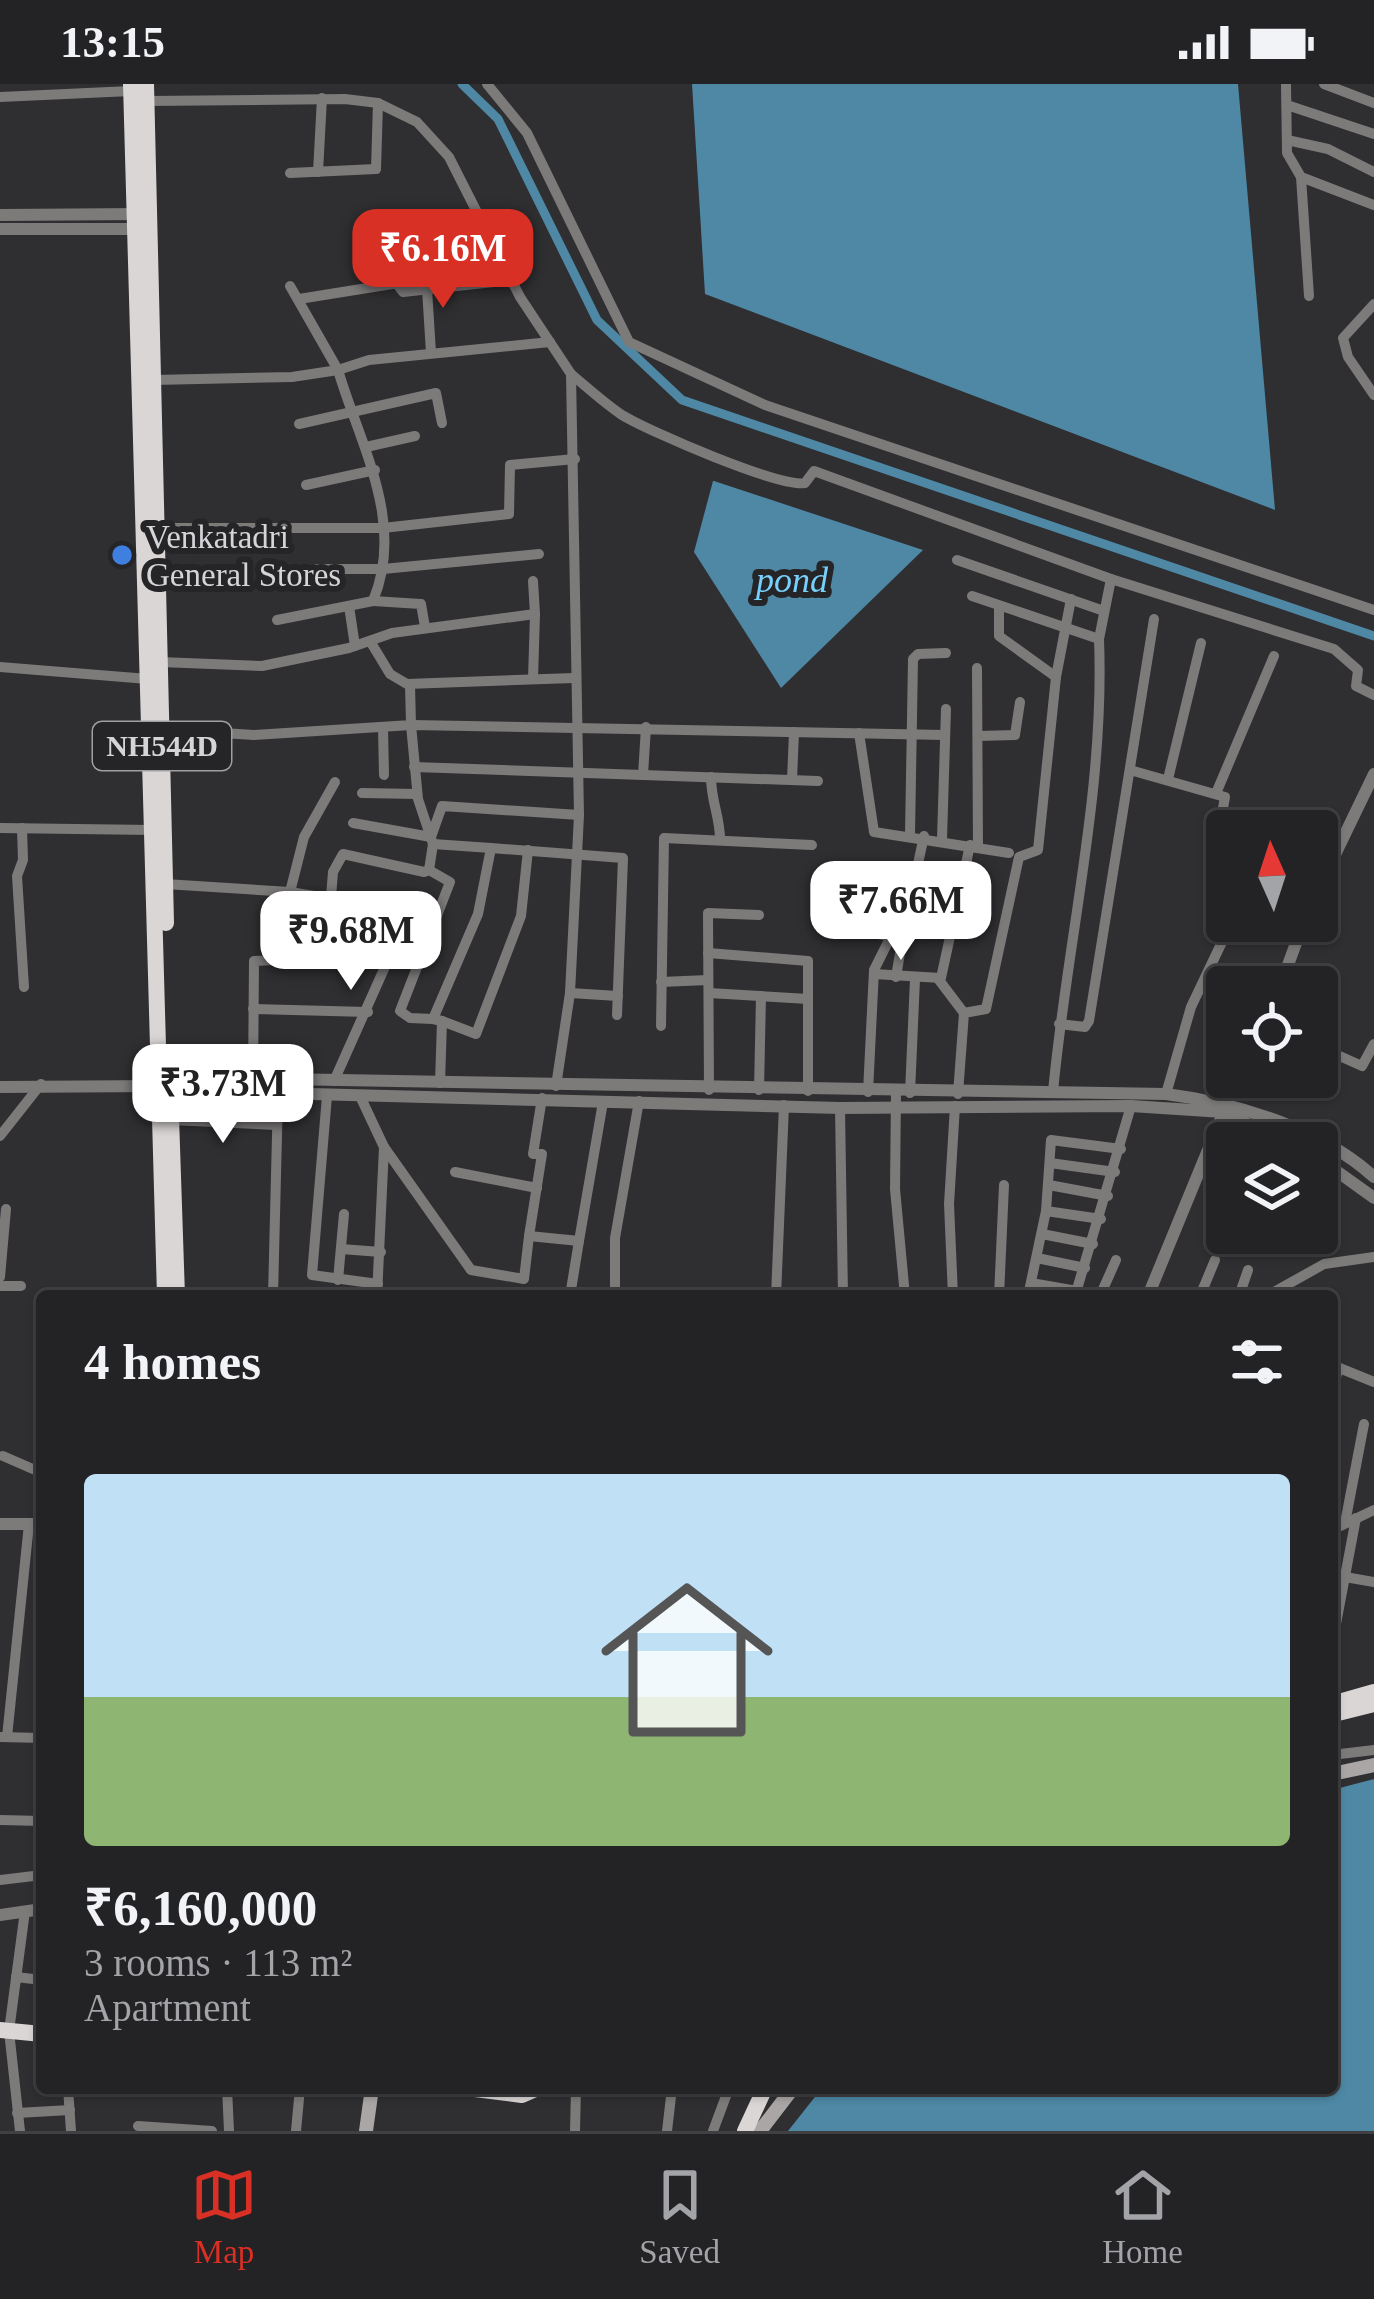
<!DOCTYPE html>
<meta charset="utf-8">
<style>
body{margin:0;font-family:"Times New Roman",serif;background:#2f2f32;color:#f1f3f6;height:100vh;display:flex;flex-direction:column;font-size:45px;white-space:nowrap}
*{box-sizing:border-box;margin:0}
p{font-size:39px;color:#a3a4a7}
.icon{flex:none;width:66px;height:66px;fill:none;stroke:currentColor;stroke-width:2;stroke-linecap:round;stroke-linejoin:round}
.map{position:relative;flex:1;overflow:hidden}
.side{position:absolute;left:36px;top:1206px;width:1302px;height:804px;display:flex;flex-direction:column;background:#232225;border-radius:12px;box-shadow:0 3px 9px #0004,0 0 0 3px #403f42}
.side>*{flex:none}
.needle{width:78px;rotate:357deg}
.tools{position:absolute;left:1206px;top:726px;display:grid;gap:24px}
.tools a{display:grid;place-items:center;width:132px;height:132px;border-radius:12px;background:#232225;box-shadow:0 3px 9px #0004,0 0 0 3px #403f42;font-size:60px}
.price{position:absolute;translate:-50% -102px;padding:0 27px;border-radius:24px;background:#fff;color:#222;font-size:39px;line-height:78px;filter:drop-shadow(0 3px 6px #0008)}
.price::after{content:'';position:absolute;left:50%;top:72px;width:36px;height:27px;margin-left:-18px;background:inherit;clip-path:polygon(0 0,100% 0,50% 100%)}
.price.selected{background:#d93025;color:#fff}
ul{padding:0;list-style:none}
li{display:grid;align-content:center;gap:24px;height:636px;padding:0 48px}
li+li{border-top:3px solid #403f42}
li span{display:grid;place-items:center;height:372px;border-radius:12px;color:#555}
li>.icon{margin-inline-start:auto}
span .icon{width:216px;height:216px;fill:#fffc;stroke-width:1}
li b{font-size:51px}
h2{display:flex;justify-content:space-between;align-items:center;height:144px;padding:0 48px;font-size:51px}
.status{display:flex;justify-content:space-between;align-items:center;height:84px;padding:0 60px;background:#232225;direction:ltr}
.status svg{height:33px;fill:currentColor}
.menu{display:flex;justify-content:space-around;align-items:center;height:168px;border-top:3px solid #403f42;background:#232225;font-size:33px;color:#a3a4a7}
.menu a{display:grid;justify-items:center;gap:6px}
.menu .selected{color:#d93025}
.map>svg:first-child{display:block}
.water{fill:#4e88a5}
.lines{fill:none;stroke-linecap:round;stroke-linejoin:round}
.canal{stroke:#4e88a5;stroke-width:9}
.minor{stroke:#7d7a7a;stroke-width:10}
.tertiary{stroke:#7d7a7a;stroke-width:12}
.secondary{stroke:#a9a6a5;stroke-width:14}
.trunk{stroke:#dad6d5;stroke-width:16}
.shop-dot{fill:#3f7fe0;stroke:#252427;stroke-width:4.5}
.labels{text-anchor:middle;stroke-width:12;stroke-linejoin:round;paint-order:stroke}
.shield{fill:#252427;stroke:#a09fa2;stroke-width:3}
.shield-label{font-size:30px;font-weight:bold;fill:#d5d4d7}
.poi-label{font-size:33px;fill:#d5d4d7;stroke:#252427;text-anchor:start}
.water-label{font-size:36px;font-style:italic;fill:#77cffb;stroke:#252427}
</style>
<div class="status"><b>13:15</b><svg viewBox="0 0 49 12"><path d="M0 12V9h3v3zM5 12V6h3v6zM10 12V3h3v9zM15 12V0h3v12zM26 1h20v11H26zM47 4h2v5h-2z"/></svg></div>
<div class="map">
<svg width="1374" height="2047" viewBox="0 0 1374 2047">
<rect width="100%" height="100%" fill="#2f2e31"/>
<!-- water -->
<g class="water">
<polygon points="692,0 1238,0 1275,426 705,210"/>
<polygon points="713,397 714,397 923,466 781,604 694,468"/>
<polygon points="1374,1695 1374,2047 788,2047 822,2004 1332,2004 1332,1706"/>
</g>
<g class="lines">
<!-- canal -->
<polyline class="canal" points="462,0 498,35 597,236 682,316 1374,552"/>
<!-- minor -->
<g class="minor">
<polyline points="487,0 527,49 629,258 765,321 1374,526"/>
<polyline points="1286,0 1287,69 1301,93 1374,121"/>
<polyline points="1324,0 1374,19"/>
<polyline points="0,13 131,7"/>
<polyline points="147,17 345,15 378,19 417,38 449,73 520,213 571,290 579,731 570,909 556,1002"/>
<polyline points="1287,21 1374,50"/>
<polyline points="1287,56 1328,65 1374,88"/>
<polyline points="318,88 322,14"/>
<polyline points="290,89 376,85 378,19"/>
<polyline points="1301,93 1309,212"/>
<polyline points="396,199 403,208 512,196"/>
<polyline points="290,202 338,286 369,276 550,258"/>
<polyline points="427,205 431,269"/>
<polyline points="299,215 411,197"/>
<polyline points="1374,220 1343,254 1348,273 1374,311"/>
<path d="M571 290C588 304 604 319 622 331 648 347 780 404 805 399L814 387 1111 495"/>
<path d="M153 296 292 293 338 286C360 361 406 438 373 517L421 520 425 543"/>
<polyline points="299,340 436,309 442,339"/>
<polyline points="366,363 415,352"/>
<polyline points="306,401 375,386"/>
<polyline points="156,444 383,444 509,430 510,381 575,375"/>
<polyline points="957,476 1104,527"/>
<polyline points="311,485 383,485 539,470"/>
<polyline points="972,512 1099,555 1111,495 1334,565 1358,586 1356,602 1374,611"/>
<polyline points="349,522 355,562"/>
<polyline points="999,522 999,552 1056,593"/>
<polyline points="277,536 373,517"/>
<polyline points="370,557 390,590 407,600 574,594"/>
<polyline points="160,578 262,582 349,564 392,549 535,530 533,497"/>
<polyline points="0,583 148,595"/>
<polyline points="977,584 978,763"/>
<polyline points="533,595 535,530"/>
<polyline points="383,643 384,691"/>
<polyline points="161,645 254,651 411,641 410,600"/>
<polyline points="859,649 874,748 1009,769"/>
<polyline points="978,652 1015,651 1020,618"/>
<polyline points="414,683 818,697"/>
<polyline points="1130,686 1225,713 1218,752 1227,761"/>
<polyline points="643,691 646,643"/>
<path d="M711 693C711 717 720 733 720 755"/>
<polyline points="1168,695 1201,559"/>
<polyline points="792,696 794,648"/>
<polyline points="1217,707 1274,572"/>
<polyline points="362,709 417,710"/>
<polyline points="353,739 431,753 442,722 579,731"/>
<polyline points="0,744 153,746"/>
<polyline points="22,744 23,776 17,792 24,903"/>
<polyline points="910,751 913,575 918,570 946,569"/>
<polyline points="942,755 946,625"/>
<polyline points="491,764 433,760 418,715 411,641 945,651"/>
<polyline points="429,786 450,798 400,927 410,934 433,935"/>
<polyline points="165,800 290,808 386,824"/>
<polyline points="847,801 911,812"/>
<polyline points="290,808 304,753 335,698"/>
<polyline points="331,813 333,788 343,770 424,788 429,786 433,760"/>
<polyline points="835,842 889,852"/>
<polyline points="708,869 808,877 808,1007"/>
<polyline points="874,890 941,894 970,761"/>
<polyline points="896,893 908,821"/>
<polyline points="939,896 964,929"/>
<polyline points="661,898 708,896"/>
<polyline points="570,909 618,912"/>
<polyline points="709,909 808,915"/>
<polyline points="253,925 368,928"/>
<polyline points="442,937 476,950 521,832 528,766"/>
<polyline points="1059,940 1085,943 1089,937 1154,535"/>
<polyline points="661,942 664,754 812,761"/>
<polyline points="1317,962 1362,982 1374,960"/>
<polyline points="253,997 254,877 324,874"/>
<polyline points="334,997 405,838"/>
<polyline points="440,999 442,937 433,935 478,830 491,764 623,774 617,931"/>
<polyline points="709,1006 708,829 759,831"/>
<polyline points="759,1006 761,912"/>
<polyline points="868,1008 874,886 911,812 924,752"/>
<path d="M1053 1008C1067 856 1105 709 1099 555"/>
<polyline points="896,1009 895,1105 905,1212"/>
<polyline points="910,1009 915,895"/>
<polyline points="958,1010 964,929 986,925 1019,773 1038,766 1056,593 1071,515"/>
<polyline points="1166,1010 1191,923 1232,837"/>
<polyline points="327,1012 312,1191 378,1200"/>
<polyline points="360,1012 384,1063 377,1212"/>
<polyline points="840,1024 843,1212"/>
<polyline points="171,1036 277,1041"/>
<polyline points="0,1052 41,1000"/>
<polyline points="384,1063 471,1186 524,1195 529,1152 579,1157 603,1018"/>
<polyline points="1050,1079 1115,1088"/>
<polyline points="455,1088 537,1104"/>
<polyline points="1049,1101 1108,1112"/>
<polyline points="1046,1127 1101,1135"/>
<polyline points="1042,1150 1093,1160"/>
<polyline points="529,1152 542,1070 533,1070 542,1014"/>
<polyline points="341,1165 381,1168"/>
<polyline points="1037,1174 1085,1184"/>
<polyline points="0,1193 6,1125"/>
<polyline points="338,1196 344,1130"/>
<polyline points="1031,1199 1077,1207"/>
<polyline points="0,1202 21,1202"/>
<polyline points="273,1212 278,1011"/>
<polyline points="570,1212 579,1157"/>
<polyline points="615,1212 615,1154 639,1017"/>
<polyline points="776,1212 784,1021"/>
<polyline points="953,1212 949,1120 955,1022"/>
<polyline points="999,1212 1004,1101"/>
<polyline points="1028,1212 1046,1127 1051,1056 1121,1065"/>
<polyline points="1075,1212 1131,1022"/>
<polyline points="1100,1212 1116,1176"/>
<polyline points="1200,1212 1215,1176"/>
<polyline points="1239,1212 1248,1186"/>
<polyline points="1267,1212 1324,1180 1374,1173"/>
<polyline points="1332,1281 1374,1298"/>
<polyline points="1332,1305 1339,1284"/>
<polyline points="3,1372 42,1389"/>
<polyline points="1345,1439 1364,1340"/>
<polyline points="1332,1446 1374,1426"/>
<polyline points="1345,1493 1374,1498"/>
<polyline points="1332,1561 1356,1434"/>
<polyline points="0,1653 42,1654"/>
<polyline points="7,1653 29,1440"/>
<polyline points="1332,1671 1374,1666"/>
<polyline points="0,1736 42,1737"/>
<polyline points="0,1796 42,1791"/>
<polyline points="16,1893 42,1896"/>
<polyline points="68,2004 71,2047"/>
<polyline points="227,2004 229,2047"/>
<polyline points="17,2029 70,2026"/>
<polyline points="138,2042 212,2047"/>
<polyline points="20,2047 9,1947 25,1827"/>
<polyline points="296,2047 300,2004"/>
<polyline points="575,2047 576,2004"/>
<polyline points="667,2047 672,2004"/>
<polyline points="713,2047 729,2004"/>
</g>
<!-- tertiary -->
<g class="tertiary">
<polyline points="0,131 143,130"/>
<polyline points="0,145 142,145"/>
<polyline points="1317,808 1374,690"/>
<polyline points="1280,903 1304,837"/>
<path d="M159 993 1166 1010C1237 1019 1320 1044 1374 1093"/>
<polyline points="0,1003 160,1002"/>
<polyline points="160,1006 840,1024 1131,1022 1223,1028 1288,1059"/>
<polyline points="1317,1073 1374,1114"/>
<polyline points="1148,1212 1238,993"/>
<polyline points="0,1440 42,1440"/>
<polyline points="0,1831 42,1825"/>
</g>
<!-- secondary -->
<g class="secondary">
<polyline points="1332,1690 1374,1681"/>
<polyline points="366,2047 372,2004"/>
<polyline points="760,2047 793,2004"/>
</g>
<!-- trunk -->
<g class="trunk">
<polyline points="131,0 165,1212"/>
<polyline points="146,0 166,839"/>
<polyline points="171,1033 177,1212"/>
<polyline points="1332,1620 1374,1608"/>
<polyline points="1334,1630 1374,1620"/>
<polyline points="0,1946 42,1950"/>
<polyline points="467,2004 522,2011 538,2004"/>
<polyline points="745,2047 765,2004"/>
</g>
</g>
<!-- markers -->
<circle class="shop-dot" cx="122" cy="471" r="12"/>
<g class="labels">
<!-- shield labels -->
<rect class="shield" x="93" y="638" width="138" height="48" rx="9"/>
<g class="shield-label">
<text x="162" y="672">NH544D</text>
</g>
<!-- poi labels -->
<g class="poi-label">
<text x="146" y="464">Venkatadri<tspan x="146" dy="38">General Stores</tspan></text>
</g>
<!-- water labels -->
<g class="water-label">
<text x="792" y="508">pond</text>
</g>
</g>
</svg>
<div class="tools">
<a><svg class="needle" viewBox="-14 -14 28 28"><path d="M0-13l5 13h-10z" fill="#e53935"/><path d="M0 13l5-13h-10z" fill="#a3a4a7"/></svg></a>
<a><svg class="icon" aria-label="locate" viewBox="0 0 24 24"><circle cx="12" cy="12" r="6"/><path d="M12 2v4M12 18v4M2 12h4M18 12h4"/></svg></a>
<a><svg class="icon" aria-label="layers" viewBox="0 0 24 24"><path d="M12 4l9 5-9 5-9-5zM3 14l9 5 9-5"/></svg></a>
</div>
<b class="price selected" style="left:443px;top:227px">₹6.16M</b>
<b class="price" style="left:901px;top:879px">₹7.66M</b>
<b class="price" style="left:351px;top:909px">₹9.68M</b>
<b class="price" style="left:223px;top:1062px">₹3.73M</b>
<section class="side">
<h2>4 homes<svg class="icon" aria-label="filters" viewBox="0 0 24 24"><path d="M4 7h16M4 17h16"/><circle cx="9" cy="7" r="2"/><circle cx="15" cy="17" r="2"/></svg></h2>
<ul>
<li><span style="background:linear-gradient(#bfe0f5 60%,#8fb573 0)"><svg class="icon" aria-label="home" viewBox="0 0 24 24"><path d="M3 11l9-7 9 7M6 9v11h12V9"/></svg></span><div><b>₹6,160,000</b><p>3 rooms · 113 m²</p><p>Apartment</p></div></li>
</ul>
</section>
</div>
<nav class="menu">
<a class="selected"><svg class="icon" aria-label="map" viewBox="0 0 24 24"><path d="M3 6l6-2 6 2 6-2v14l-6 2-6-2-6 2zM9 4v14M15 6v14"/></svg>Map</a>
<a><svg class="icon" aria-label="saved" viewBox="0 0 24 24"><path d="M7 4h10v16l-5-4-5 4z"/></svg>Saved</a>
<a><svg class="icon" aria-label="home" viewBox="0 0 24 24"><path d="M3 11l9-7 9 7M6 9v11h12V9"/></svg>Home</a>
</nav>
